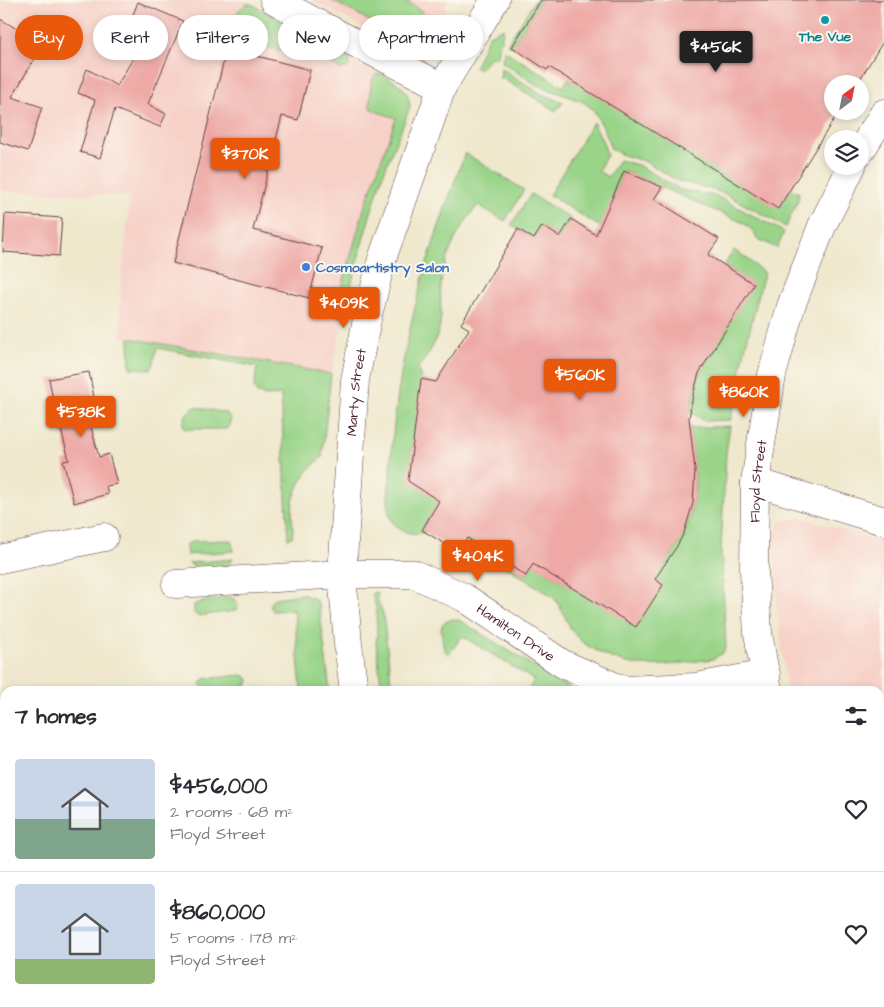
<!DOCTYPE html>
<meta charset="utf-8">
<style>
body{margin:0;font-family:"Architects Daughter",sans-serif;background:#f2f2f3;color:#2b2b33;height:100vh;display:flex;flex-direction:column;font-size:19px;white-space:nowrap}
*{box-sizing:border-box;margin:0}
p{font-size:16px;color:#7c7c81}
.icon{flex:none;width:28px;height:28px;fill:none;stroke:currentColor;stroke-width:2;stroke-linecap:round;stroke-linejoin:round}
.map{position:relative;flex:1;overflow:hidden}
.panel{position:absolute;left:0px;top:686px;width:885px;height:321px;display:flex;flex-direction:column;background:#fff;border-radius:15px 15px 0 0;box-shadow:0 2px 8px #0003}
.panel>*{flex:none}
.banner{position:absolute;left:15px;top:15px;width:500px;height:45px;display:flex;gap:10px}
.needle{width:32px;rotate:32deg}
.controls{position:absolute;left:824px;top:75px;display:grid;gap:10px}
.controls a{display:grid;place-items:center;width:45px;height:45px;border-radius:50%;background:#fff;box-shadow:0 2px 8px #0003;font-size:25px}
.price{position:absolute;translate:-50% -42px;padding:0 11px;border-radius:5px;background:#ea580c;color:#fff;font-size:16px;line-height:32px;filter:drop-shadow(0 1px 2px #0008)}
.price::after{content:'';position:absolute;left:50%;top:30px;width:15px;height:11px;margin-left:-8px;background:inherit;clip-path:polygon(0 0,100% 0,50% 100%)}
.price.selected{background:#222;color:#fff}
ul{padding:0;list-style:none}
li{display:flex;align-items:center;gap:15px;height:125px;padding:0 15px}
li+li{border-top:1px solid #e1e1e2}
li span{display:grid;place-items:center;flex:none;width:140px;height:100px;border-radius:5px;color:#555}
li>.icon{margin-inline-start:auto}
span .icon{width:60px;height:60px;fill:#fffc;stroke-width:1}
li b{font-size:21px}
h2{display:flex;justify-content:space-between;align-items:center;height:60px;padding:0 15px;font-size:21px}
.pill{padding:0 18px;border-radius:22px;background:#fff;box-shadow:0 2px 8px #0003;font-size:18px;line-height:45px}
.pill.selected{background:#ea580c;color:#fff}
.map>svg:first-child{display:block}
.built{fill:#f7d1c8}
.green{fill:#99d489;stroke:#727a5a}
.building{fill:#eea8a5}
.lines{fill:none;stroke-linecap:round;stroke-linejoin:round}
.street-casing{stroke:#633d43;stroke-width:29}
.primary-casing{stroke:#633d43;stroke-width:29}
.street{stroke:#fff;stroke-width:28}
.primary{stroke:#f2c26a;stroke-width:28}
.culture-dot{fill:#0f9aa8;stroke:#fbf7ec;stroke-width:2}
.shop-dot{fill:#3f7fe0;stroke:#fbf7ec;stroke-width:2}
.labels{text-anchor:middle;stroke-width:4;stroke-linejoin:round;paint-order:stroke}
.culture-label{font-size:14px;font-weight:bold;fill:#0d838f;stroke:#fbf7ec}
.shop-label{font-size:14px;font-weight:bold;fill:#366cbe;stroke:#fbf7ec;text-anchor:start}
.street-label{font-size:14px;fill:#4a1f2b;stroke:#fbf7ec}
</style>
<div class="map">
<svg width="884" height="1007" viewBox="0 0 884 1007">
<rect width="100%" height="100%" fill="#fbf7ec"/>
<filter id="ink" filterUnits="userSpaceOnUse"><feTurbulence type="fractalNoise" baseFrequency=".02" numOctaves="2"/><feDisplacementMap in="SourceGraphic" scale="10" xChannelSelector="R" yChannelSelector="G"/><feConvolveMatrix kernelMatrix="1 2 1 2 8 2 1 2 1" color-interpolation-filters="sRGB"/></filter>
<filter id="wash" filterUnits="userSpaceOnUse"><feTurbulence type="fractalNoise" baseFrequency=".0096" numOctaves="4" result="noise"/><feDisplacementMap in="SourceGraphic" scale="20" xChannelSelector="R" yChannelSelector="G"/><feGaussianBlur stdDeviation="1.12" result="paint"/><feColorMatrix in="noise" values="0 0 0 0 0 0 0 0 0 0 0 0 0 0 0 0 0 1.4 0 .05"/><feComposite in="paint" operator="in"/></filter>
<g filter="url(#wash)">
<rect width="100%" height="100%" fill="#efe8cd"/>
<!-- built -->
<g class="built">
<polygon points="0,0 245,0 393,80 404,88 410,101 410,107 385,170 363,236 354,269 331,374 121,337 120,292 130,196 0,191"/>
<polygon points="311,0 449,0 445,6 447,17 458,14 462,17 445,50 430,58 420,58"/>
<polygon points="797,518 807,519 884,542 884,916 880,923 880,691 787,691 777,609 774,540 775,532 778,525 783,521"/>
<polygon points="786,1003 786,1007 601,1007 601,1003"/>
</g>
<!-- green -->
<g class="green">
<polygon points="331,0 358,0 361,2 363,0 404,0 423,12 411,39 402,38"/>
<polygon points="535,0 541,0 512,47 507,44"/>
<polygon points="247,4 251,4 349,56 350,65 347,68 340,69 314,54 313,59 231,37 238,11"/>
<polygon points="504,28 496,58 491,57 480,68 474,68 489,35"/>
<polygon points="504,50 563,87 568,79 799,193 798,200 786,227 723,193 707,188 678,181 644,161 623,155 611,149 604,129 593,109 583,102 535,84 502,62"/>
<polygon points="501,68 541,94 563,102 556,111 502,78 500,80"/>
<path d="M381 74C396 81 410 89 410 107 402 129 392 150 384 172 368 219 355 267 344 316L338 317 336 315V308L364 209 396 118 375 111 370 107 371 82 375 75Z"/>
<polygon points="593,122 603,142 607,155 598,171 608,177 619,160 638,165 681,190 716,196 784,232 777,248 758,239 751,229 744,223 624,171 612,198 625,206 602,228 549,195"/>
<path d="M465 153 524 190 505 221 478 205C459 228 445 254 441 284 440 295 441 305 441 315 440 336 431 353 418 367L421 379 439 501 422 530 425 532C411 537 393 530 389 514 386 502 390 485 390 473 394 401 407 329 428 260 439 224 452 188 465 153Z"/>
<polygon points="531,194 571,219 560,237 542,226 534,239 511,225"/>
<polygon points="734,250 745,257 764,273 745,349 731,420 705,421 690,412 699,373 753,284 724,265"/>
<path d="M129 338 331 374 322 457C305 472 292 490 292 514 292 522 294 530 292 537L288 539 281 395 266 396 257 393 254 387 257 367 157 348 153 367 151 369 130 368Z"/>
<path d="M195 407 227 413 231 419 228 428 226 429H185L183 427C184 418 186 411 195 407Z"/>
<path d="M730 426 726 453 721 549 726 647 723 653 713 659C670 664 637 674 597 651 590 647 583 644 578 638 566 626 564 608 552 596L466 541 467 539 526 576 533 564 636 626 663 585 653 578C677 554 694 520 695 486 696 467 691 447 690 428Z"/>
<polygon points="231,540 234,551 187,555 186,545 193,541"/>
<path d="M233 559C228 571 211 568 200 569L196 568 189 563Z"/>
<polygon points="377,592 378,601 383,613 392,691 382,691 376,643 377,636 376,608 372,593"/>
<polygon points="302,594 314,598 319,605 330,691 301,691 294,610 273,611 270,606 272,600 275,598"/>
<path d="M230 597C235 599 240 603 237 609L234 611 198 616 194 613V605L197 603Z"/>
<polygon points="452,619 459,620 574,691 528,691 534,680 462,636 449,654 444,650 441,629 443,623"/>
<polygon points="242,675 248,678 249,681 245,689 242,690 204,691 201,684 204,679"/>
</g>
<g id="blocks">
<!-- building -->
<g class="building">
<polygon points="541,0 884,0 884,40 857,84 832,84 832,111 839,111 778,209 549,67 547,70 512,47"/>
<polygon points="138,2 183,21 148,104 166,114 160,127 115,109 100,158 80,152 95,100 78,93 87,69 117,86 137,51 122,42"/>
<polygon points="0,19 43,44 12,97 42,107 28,151 0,142"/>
<polygon points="227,48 310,70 298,120 282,116 253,230 322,248 309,298 173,263"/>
<polygon points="624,171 662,187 654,199 719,239 708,255 754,284 699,373 693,395 689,418 695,470 693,503 684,533 677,546 655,579 663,585 636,627 533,564 526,576 467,538 458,552 422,530 439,501 408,481 421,379 436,382 469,329 461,324 518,229 534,239 542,226 560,237 571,219 596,235"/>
<polygon points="5,214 62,218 59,256 3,252"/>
<polygon points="89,372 95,402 85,404 99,457 109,454 117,484 106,486 108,494 74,503 63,461 69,460 56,410 55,410 49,379"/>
</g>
</g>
</g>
<g filter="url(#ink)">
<use href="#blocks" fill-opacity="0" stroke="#633d43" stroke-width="1"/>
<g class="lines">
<!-- street casing -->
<g class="street-casing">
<g id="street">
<polyline points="274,0 326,28 442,87"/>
<polyline points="860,152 884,113"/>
<polyline points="755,482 884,521"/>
<polyline points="0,559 104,537"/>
<path id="s1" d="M176 584 342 574H414L465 598 563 664 623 690 696 687 766 674"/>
<path id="s2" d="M354 691 348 644 342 574 355 380 367 319 382 259 442 87 495 0"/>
<path id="s3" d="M768 691 758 633 754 571 755 482 772 375 791 306 822 226 852 166"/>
<polyline points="395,1002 396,1007"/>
<polyline points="811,1002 813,1007"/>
</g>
</g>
<!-- primary casing -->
<g class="primary-casing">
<g id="primary">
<polyline points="880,983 884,977"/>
<polyline points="865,1007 868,1002"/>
</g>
</g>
<!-- street -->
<use href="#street" class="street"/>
<!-- primary -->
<use href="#primary" class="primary"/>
</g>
</g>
<!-- markers -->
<circle class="culture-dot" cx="825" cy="20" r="5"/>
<circle class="shop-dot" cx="306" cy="267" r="5"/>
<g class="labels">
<!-- culture labels -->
<g class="culture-label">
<text x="825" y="41">The Vue</text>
</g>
<!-- shop labels -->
<g class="shop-label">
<text x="316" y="272">Cosmoartistry Salon</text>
</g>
<!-- street labels -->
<g class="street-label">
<text dy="5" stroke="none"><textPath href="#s2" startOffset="300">Marty Street</textPath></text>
<text dy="5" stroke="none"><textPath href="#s3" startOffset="211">Floyd Street</textPath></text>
<text dy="5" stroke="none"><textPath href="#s1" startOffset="356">Hamilton Drive</textPath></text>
</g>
</g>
</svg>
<div class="controls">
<a><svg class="needle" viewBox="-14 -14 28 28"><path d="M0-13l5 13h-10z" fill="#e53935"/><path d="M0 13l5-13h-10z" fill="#7c7c81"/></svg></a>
<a><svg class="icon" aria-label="layers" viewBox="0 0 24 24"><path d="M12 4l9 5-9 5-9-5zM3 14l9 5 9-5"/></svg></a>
</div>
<b class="price selected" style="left:716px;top:73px">$456K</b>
<b class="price" style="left:245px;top:180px">$370K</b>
<b class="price" style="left:344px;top:329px">$409K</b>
<b class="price" style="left:580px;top:401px">$560K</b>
<b class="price" style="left:744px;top:418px">$860K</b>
<b class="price" style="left:81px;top:438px">$538K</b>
<b class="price" style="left:478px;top:582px">$404K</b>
<div class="banner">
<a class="pill selected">Buy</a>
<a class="pill">Rent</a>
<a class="pill">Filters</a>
<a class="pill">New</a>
<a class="pill">Apartment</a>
</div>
<section class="panel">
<h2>7 homes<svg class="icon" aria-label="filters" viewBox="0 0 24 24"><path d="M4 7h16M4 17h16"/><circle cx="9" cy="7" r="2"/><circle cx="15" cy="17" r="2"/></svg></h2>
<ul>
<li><span style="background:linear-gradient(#c9d6e8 60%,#7fa58c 0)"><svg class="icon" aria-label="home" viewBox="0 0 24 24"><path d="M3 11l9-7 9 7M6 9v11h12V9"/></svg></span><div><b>$456,000</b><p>2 rooms · 68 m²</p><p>Floyd Street</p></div><svg class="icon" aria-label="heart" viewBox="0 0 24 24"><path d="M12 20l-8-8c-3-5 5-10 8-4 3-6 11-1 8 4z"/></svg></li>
<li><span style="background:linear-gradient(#c9d6e8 75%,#8fb573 0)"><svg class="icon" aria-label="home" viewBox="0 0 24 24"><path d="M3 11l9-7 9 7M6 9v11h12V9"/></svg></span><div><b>$860,000</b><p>5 rooms · 178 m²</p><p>Floyd Street</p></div><svg class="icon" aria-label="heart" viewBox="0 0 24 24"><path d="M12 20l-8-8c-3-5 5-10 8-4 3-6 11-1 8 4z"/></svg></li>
</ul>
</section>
</div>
